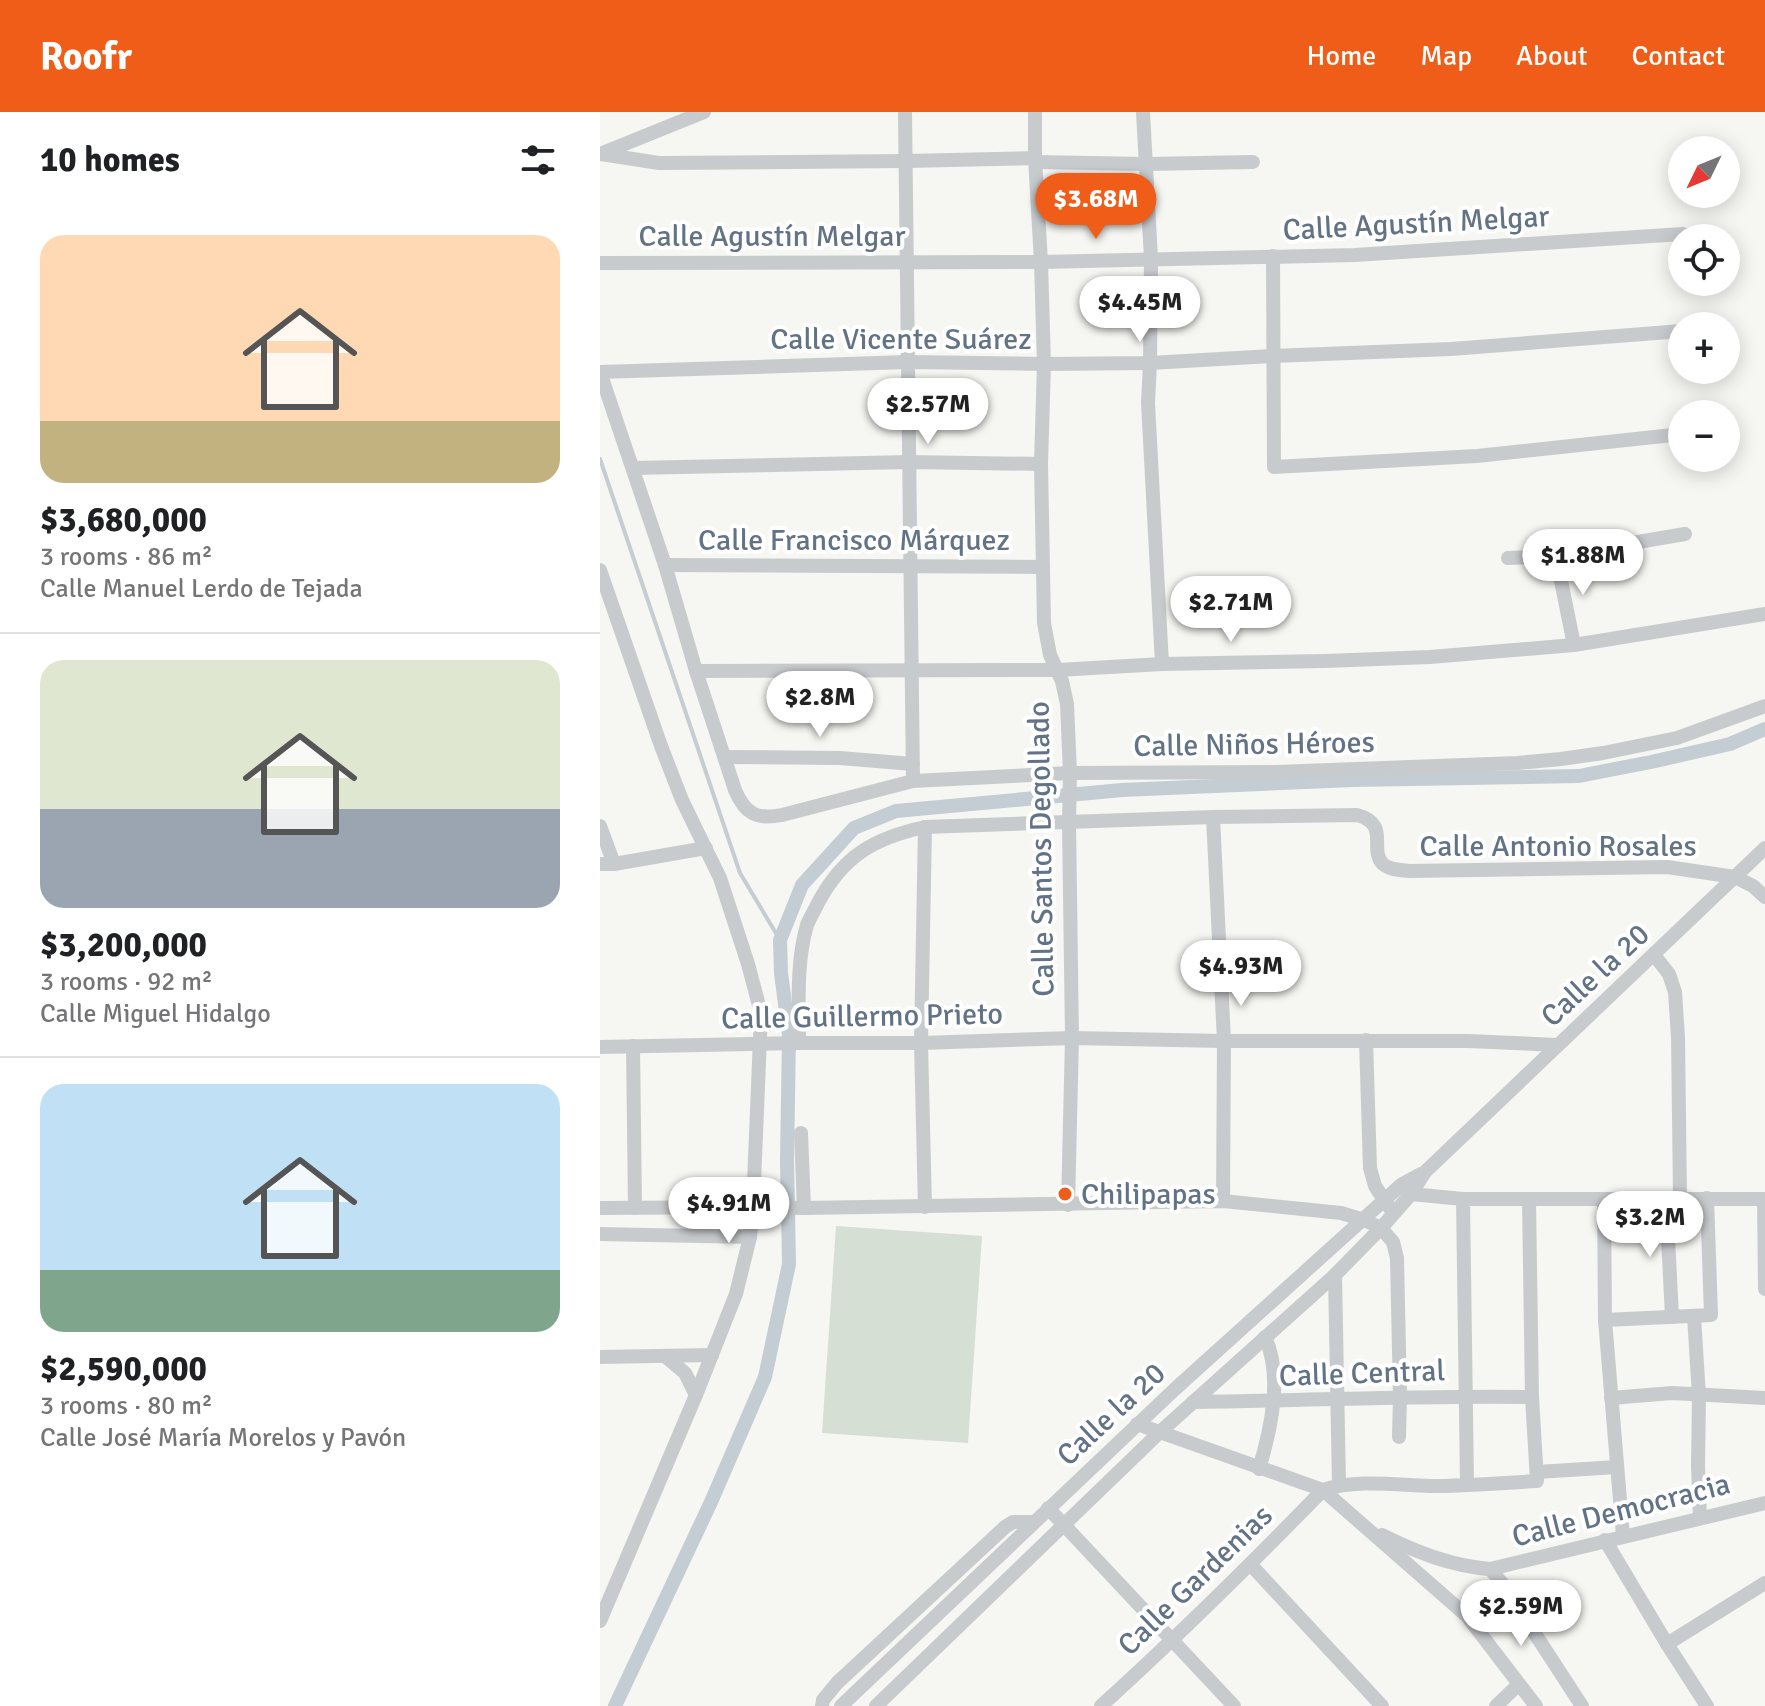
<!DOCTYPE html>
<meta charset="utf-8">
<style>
body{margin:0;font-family:Signika,sans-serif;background:#f2f2f2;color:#202124;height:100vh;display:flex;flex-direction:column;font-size:30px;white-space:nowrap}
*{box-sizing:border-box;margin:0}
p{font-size:26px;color:#757577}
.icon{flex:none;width:44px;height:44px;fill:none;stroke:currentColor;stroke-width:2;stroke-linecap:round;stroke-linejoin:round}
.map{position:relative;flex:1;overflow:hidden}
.drawer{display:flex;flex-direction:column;background:#fff;width:600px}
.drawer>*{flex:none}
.needle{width:52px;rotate:227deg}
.buttons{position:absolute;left:1068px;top:24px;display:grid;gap:16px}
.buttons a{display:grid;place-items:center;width:72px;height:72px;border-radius:50%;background:#fff;box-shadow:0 4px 20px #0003;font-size:40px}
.price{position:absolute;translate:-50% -68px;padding:0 18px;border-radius:28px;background:#fff;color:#222;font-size:26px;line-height:52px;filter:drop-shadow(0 2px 4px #0008)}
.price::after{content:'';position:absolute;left:50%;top:48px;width:24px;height:18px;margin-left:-12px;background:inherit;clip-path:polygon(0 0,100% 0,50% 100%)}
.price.active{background:#f05d19;color:#fff}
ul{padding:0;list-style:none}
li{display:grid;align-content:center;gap:16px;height:424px;padding:0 40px}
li+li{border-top:2px solid #e0e0e0}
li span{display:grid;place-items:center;height:248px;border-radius:24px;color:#555}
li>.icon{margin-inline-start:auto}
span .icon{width:144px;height:144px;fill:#fffc;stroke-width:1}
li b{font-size:34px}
h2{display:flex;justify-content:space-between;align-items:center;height:96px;padding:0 40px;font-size:34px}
header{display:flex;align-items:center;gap:48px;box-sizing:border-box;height:112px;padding:0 40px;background:#f05d19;color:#fff}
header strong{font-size:38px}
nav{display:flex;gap:44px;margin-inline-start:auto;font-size:28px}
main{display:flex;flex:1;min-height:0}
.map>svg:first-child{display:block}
.pitch{fill:#d6dfd3}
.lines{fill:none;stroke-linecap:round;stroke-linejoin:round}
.stream{stroke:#c3cdd3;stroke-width:4}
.canal{stroke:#c3cdd3;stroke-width:14}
.minor{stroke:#c8cbce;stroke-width:14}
.poi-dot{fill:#f05d19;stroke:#fff;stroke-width:3}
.labels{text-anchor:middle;stroke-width:8;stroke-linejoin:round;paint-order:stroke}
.street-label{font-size:30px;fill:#637386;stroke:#fff}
.poi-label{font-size:30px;fill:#637386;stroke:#fff;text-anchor:start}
</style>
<header>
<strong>Roofr</strong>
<nav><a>Home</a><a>Map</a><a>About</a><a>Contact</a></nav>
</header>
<main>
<section class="drawer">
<h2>10 homes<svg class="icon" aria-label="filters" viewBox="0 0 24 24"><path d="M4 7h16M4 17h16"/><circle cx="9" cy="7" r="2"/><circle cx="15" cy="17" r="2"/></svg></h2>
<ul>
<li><span style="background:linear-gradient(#ffd9b3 75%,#c2b280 0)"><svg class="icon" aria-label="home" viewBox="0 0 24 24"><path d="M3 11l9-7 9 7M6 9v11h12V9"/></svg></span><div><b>$3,680,000</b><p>3 rooms · 86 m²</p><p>Calle Manuel Lerdo de Tejada</p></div></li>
<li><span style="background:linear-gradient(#dfe7d0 60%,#9aa5b1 0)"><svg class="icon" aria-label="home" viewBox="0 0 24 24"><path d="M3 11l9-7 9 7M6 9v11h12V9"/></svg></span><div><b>$3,200,000</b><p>3 rooms · 92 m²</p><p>Calle Miguel Hidalgo</p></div></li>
<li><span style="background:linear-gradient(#bfe0f5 75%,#7fa58c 0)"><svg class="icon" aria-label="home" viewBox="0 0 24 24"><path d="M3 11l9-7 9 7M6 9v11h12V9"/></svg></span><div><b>$2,590,000</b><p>3 rooms · 80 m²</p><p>Calle José María Morelos y Pavón</p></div></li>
</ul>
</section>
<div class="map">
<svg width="1165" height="1594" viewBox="0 0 1165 1594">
<rect width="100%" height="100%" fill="#f6f6f2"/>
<!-- pitch -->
<polygon class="pitch" points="236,1114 382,1124 368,1331 222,1321"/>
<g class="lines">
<!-- stream -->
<polyline class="stream" points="0,347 140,761 180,828"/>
<!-- canal -->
<polyline class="canal" points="15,1594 111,1390 165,1265 189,1152 187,1048 189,923 181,861 180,828 202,773 254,716 296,699 522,678 752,668 979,664 1051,650 1130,632 1165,617"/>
<!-- minor -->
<g class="minor">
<polyline points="305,0 313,669"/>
<polyline points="435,0 435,46 441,150 444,252 441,352 444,511 450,543 462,569 467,592 470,661 469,710 472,926 468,1093"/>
<polyline points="543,0 551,147 550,251 548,291 562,552"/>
<polyline points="0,42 59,51 306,49 435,46"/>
<polyline points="0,42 104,0"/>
<polyline points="435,50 546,52 653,50"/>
<polyline points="673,144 674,355 877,344 1082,322"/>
<polyline points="0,151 441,150 755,143 1083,122"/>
<path d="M0 260 65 453 96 559 135 678C145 702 157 708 182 703L313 669 470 661 676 660 917 651 961 647 1003 641 1077 626 1165 594"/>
<polyline points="0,260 308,250 444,252 550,251 673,244 851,237 1082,219"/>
<polyline points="33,356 309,350 441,352"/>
<polyline points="956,444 974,533"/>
<polyline points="908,446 956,444 1085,422"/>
<polyline points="65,453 443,455"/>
<polyline points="0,458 61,634 82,688 120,766 148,852 161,901 153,1095 150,1125 136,1182 96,1283 0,1509"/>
<polyline points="96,559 458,558 562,552 725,549 830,545 974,533 1165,502"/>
<polyline points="125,645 240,646 313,652"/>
<polyline points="613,705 624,929 623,1089"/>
<polyline points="0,714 14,752"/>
<polyline points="0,752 14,752 106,736"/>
<polyline points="1054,843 1069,862 1075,880 1078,925 1080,1086"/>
<polyline points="766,928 770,1056 775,1074 789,1095"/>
<path d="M199 931C199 892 196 851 207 813 210 805 215 798 218 791 243 744 274 726 325 715L613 705 757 703C791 712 768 737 783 752 790 758 801 758 809 759L1067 755 1135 765 1153 774 1165 785"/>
<polyline points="33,934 35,1096"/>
<polyline points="0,935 199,931 321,931 472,926 624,929 868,929 957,933"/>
<polyline points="201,1021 204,1096"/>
<polyline points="807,1079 811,1082 863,1087 1165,1087"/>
<polyline points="1066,1086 1072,1205"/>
<polyline points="863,1087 867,1372"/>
<polyline points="1004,1087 1005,1208 1023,1424"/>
<polyline points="1164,1087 1165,1177"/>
<polyline points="325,1095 321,931 325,715"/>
<polyline points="0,1096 153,1095 204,1096 623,1089 741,1101 764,1108 781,1116 793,1130 797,1146 800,1285 799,1325"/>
<polyline points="0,1122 150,1125"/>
<polyline points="735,1163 739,1373"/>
<polyline points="1094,1204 1099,1284 1098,1354 1100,1406"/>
<polyline points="1005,1208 1111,1203 1107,1086"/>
<polyline points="0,1245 112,1243"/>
<polyline points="66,1245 85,1261 96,1283"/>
<polyline points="1011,1286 1072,1281 1165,1286"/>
<path d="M593 1290C706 1289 819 1283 932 1285"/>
<path d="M537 1312 723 1378C757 1367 795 1373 830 1374 865 1374 901 1371 937 1369L932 1285 929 1088"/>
<path d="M659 1357C671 1317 683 1264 665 1225"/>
<polyline points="937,1360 1017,1355"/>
<polyline points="448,1396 634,1594"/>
<path d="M782 1423C816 1440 851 1454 890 1457L1165 1391"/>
<polyline points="1005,1428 1067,1532 1107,1594"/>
<polyline points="651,1453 782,1594"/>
<polyline points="890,1457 902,1471 982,1594"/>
<polyline points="1067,1532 1165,1471"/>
<polyline points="222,1594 223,1588 237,1571 405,1415 413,1410 434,1410"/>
<polyline points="241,1594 575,1277 801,1073 821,1062"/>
<polyline points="276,1594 560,1320 735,1163 781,1116 811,1082 825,1060 1165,736"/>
<path d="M501 1594C578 1524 651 1452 723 1378L867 1504 936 1594"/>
<polyline points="896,1594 918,1573"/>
</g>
</g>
<!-- markers -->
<circle class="poi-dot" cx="465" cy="1082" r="8"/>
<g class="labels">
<!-- street labels -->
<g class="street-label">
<text transform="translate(816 111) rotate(-3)" y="10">Calle Agustín Melgar</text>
<text x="172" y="134">Calle Agustín Melgar</text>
<text x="301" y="237">Calle Vicente Suárez</text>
<text x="254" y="438">Calle Francisco Márquez</text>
<text transform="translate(654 632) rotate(-1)" y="10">Calle Niños Héroes</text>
<text x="958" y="744">Calle Antonio Rosales</text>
<text transform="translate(441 737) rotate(-91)" y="10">Calle Santos Degollado</text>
<text transform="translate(995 863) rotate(-43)" y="10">Calle la 20</text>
<text transform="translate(262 904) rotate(-1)" y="10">Calle Guillermo Prieto</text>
<text transform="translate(762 1261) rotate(-2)" y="10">Calle Central</text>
<text transform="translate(511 1302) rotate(-43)" y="10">Calle la 20</text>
<text transform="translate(1021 1398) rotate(-14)" y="10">Calle Democracia</text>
<text transform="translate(595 1468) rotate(-44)" y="10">Calle Gardenias</text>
</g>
<!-- poi labels -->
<g class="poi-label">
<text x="481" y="1092">Chilipapas</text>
</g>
</g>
</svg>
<div class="buttons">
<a><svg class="needle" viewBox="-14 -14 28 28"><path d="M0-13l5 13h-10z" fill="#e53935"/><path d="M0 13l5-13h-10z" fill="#757577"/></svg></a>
<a><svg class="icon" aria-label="locate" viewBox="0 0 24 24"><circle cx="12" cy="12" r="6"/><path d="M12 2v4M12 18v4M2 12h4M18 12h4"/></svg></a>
<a>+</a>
<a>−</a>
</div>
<b class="price active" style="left:496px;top:129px">$3.68M</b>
<b class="price" style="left:540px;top:232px">$4.45M</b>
<b class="price" style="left:328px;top:334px">$2.57M</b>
<b class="price" style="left:983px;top:485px">$1.88M</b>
<b class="price" style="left:631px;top:532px">$2.71M</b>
<b class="price" style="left:220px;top:627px">$2.8M</b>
<b class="price" style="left:641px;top:896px">$4.93M</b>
<b class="price" style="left:129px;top:1133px">$4.91M</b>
<b class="price" style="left:1050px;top:1147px">$3.2M</b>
<b class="price" style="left:921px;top:1536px">$2.59M</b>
</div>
</main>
